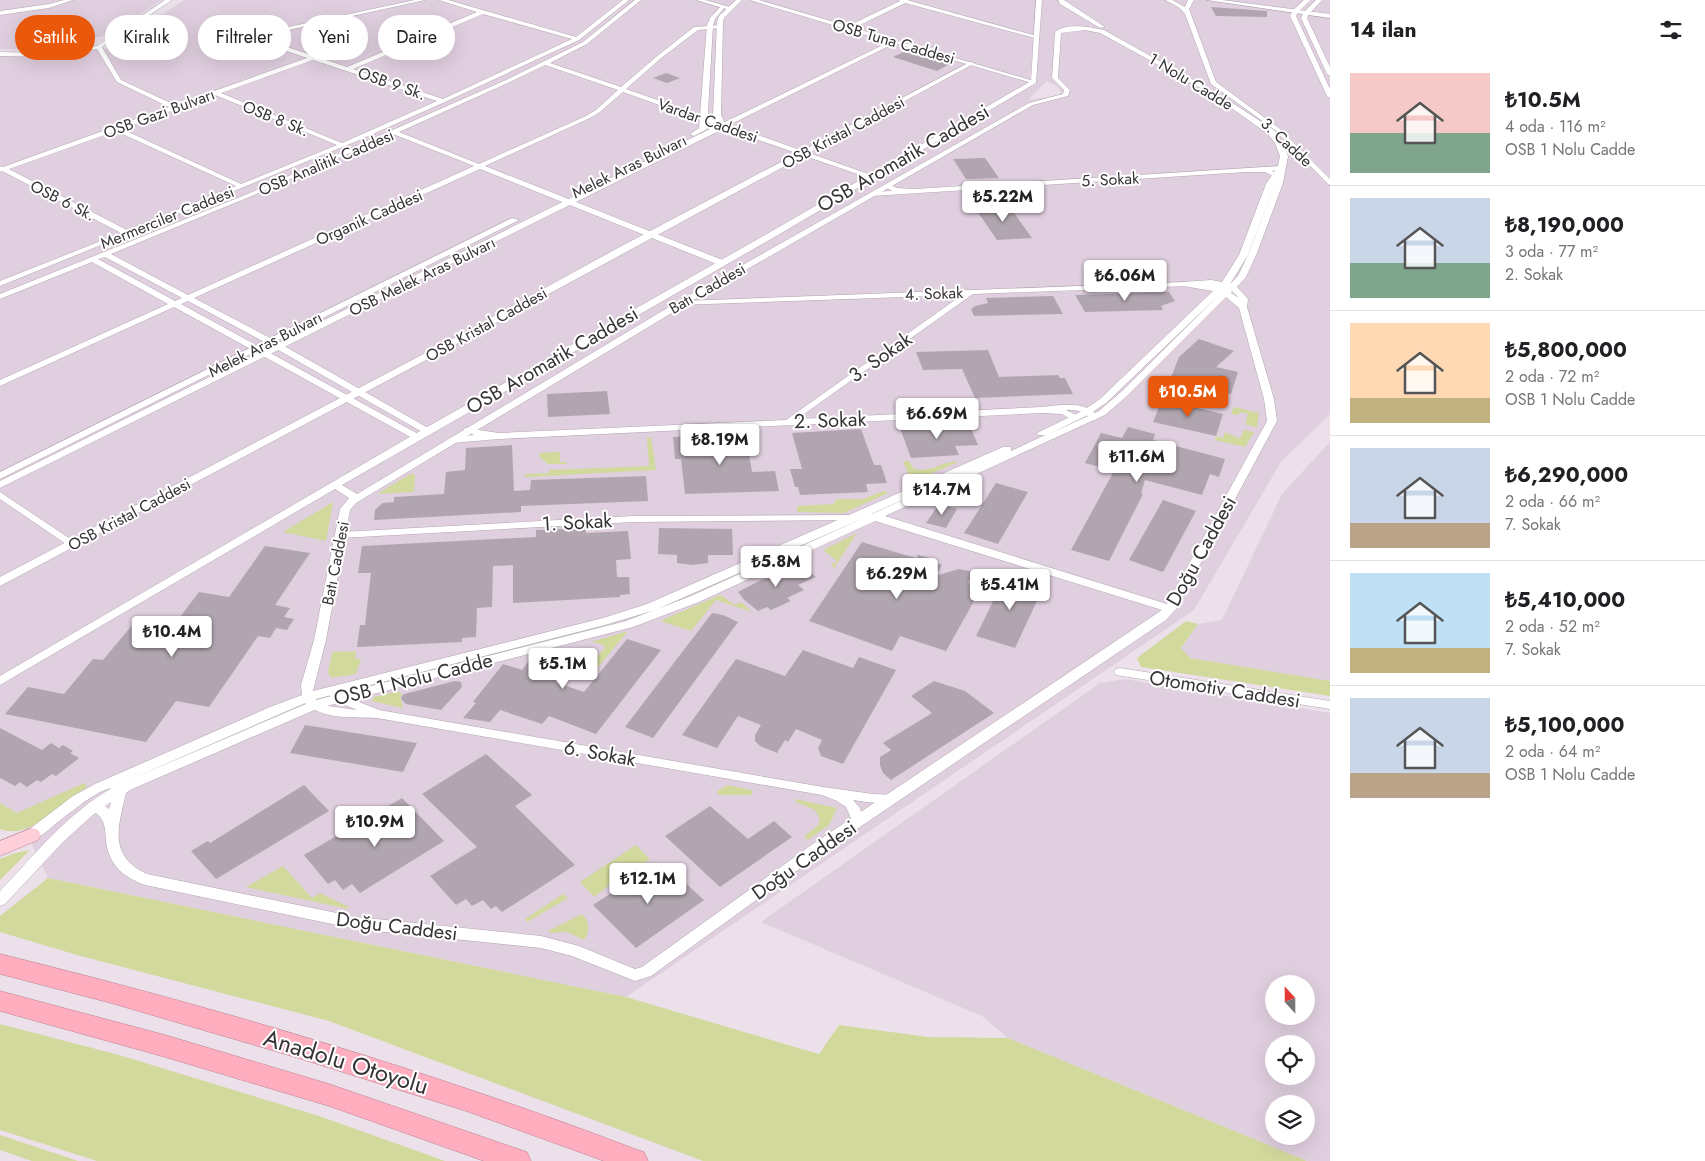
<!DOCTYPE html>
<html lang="tr">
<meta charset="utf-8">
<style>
body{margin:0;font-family:Jost,sans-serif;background:#f2f2f2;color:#202124;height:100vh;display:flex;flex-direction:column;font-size:19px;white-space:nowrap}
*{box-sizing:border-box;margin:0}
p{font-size:16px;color:#757577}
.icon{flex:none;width:28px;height:28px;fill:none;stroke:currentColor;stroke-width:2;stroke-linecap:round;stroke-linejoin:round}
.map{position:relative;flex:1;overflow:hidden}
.drawer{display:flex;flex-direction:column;background:#fff;width:375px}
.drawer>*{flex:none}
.top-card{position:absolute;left:15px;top:15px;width:475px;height:45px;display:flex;gap:10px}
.needle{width:32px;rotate:339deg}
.buttons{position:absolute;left:1265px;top:975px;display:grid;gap:10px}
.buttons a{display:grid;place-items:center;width:50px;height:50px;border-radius:50%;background:#fff;box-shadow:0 5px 20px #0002;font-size:25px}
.price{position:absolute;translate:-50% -42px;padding:0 11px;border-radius:5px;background:#fff;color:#222;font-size:16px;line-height:32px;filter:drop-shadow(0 1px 2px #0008)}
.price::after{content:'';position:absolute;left:50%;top:30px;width:15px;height:11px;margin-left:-8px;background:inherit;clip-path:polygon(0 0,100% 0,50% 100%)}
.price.active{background:#ea580c;color:#fff}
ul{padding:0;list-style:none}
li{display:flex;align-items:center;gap:15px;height:125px;padding:0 20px}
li+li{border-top:1px solid #e0e0e0}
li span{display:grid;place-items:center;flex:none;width:140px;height:100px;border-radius:0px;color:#555}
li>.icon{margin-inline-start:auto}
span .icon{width:60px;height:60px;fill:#fffc;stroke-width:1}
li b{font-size:21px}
h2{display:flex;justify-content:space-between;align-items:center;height:60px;padding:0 20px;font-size:21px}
.tag{padding:0 18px;border-radius:22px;background:#fff;box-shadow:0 5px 20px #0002;font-size:18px;line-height:45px}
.tag.active{background:#ea580c;color:#fff}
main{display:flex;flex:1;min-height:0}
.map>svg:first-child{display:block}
.built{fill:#e0cfdf;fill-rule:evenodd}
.green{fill:#d2d99c}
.building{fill:#b1a6b0}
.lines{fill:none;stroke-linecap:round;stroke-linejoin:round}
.minor-casing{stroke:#b1a6b0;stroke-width:1}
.tertiary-casing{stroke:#b1a6b0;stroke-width:1}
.primary-casing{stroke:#b8838f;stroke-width:1}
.motorway-casing{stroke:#b8838f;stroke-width:1}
.minor{fill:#fff;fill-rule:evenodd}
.tertiary{fill:#fff;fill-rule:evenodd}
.primary{fill:#feced9;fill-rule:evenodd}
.motorway{fill:#feaebf;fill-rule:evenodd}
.labels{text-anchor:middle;stroke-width:4;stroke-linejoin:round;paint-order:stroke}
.far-street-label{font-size:16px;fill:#373337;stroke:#fff}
.street-label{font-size:20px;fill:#373337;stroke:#fff}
.near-street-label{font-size:24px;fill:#373337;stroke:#fff}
</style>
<main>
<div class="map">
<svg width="1330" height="1161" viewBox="0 0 1330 1161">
<rect width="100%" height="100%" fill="#ece0eb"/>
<!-- built -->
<g class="built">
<polygon points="0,0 162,0 108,35 43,50 0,49"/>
<path d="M184 0H1330V414L1281 462 1194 610 626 997 48 878 17 813 0 803V55L111 48ZM1047 81 1058 87 1061 92 1059 95 1028 100Z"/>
<polygon points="1330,442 1330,681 1190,658 1180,649 1198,624 1222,620 1282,494"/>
<path d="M1125 679 1330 713V1161H1307L1008 1038 982 1016 761 922 1100 683ZM1274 984H1306V1016H1274ZM1274 1044H1306V1076H1274ZM1274 1104H1306V1136H1274Z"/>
</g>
<!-- green -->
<g class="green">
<polygon points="1234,407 1259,413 1257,428 1245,424 1248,414 1240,412 1238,415 1231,414"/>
<polygon points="1244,430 1254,432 1245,447 1215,440 1216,436 1223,438 1225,432 1240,439"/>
<polygon points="651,437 656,470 525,477 525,474 549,473 549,470 649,466 647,438"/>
<polygon points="560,452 560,462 566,462 566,464 548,464 540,458 539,453"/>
<path d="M903 461H909L913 468C928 475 943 460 958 462L912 482Z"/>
<polygon points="410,474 415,474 414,492 377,494"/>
<polygon points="884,491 888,493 844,513 797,512 797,506 833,504 837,499 863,499"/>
<polygon points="333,502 326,541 283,532"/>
<polygon points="857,533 834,568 831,565 837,561 823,550"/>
<polygon points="720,595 735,605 741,602 752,612 716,600 691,631 660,621"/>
<polygon points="1186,621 1198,624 1181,648 1190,658 1330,681 1330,696 1141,667 1137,658"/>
<polygon points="628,631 589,678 581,675 605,648 602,644 591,642"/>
<polygon points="356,651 355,659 361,659 356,674 331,678 328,672 332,652"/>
<polygon points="398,691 402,694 400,698 403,705 402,708 372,701 374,697"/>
<path d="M84 783 87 787C64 802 29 841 0 829V803L17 813Z"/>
<polygon points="727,785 752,790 752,795 720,795 716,792"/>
<polygon points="795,799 837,808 829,825 808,840 804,837 818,825 820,819 815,810 796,802"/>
<polygon points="636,845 650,859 633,870 628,868 619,871 611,884 594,897 580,882"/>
<polygon points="30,850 0,880 0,859 15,853"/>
<polygon points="283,866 312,898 320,893 349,907 348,909 246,887"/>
<polygon points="48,878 626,997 819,1054 839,1025 928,1037 1008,1038 1307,1161 703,1161 329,1021 77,955 0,932 0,916"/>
<polygon points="563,894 568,898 527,922 525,919"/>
<path d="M582 914C590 922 590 931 584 940L567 932 551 933 548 931Z"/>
<polygon points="0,1024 119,1055 319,1116 445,1161 97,1161 0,1130"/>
<polygon points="0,1135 78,1161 32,1161 0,1150"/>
</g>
<!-- building -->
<g class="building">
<polygon points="1211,7 1267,11 1267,17 1216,16"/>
<polygon points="910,49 953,62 937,71 893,57"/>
<polygon points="666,73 680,78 667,83 653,78"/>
<polygon points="985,158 999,178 966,179 953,159"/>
<polygon points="1009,206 1032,238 997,240 975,208"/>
<polygon points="1169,292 1175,301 1161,306 1163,310 1085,312 1075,295"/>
<polygon points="1053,296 1063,314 974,316 971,309 975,306 988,303 986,298"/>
<polygon points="1199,339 1234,351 1216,367 1238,372 1231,394 1170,380 1179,357"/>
<polygon points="988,350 999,377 1058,375 1060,378 1065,378 1073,394 975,398 962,369 923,370 916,352"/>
<polygon points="607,391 610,414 548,417 547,394"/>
<polygon points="1162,400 1223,414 1216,436 1153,422"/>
<polygon points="969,424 978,445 955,446 959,455 911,458 900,428"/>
<polygon points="1128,427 1155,434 1153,440 1225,459 1219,477 1210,474 1202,495 1145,480 1141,493 1143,494 1109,561 1071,550 1114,471 1085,463 1101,433 1122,438"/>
<polygon points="861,429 874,465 881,465 887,483 866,484 868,492 800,495 798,487 795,487 790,469 802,469 792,433"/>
<polygon points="746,435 752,472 775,471 779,491 685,494 681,459 675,459 673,437"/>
<polygon points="512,445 514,491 530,490 531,480 646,476 648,501 521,506 521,512 374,520 375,510 378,507 383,503 394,502 394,497 444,494 446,472 465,470 466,448"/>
<polygon points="996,483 1028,492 998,544 964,533"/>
<polygon points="1163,500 1196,511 1163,572 1129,560"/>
<polygon points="939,504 957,509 946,528 926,523"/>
<polygon points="586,528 586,533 628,531 631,559 616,560 617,577 629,577 630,594 620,595 620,597 513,603 513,565 493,566 492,607 477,608 476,637 462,638 462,642 357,647 360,625 365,625 371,573 358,573 362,546 536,537 536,530"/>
<polygon points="659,528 732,529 733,555 708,555 708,563 693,565 677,563 677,555 658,554"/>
<polygon points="862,542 905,555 917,558 918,555 930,558 928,561 942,565 935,576 959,569 974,572 968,583 982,587 946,651 900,636 892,651 809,621"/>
<polygon points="265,546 310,553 275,605 290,608 284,617 294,619 287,630 276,628 270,638 258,636 209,707 176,701 146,742 5,714 28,687 64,694 93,659 103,660 134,623 170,630 199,592 229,597"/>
<polygon points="801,564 816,577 798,585 804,590 787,598 791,601 771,610 767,607 758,611 742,598 743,598 738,592 757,582"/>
<polygon points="1006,575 1044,586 1015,648 976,636"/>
<polygon points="712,613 723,615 738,622 653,738 625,727"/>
<polygon points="627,639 661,650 596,734 549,716 542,724 500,710 490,722 463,718 476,703 473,702 503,664 522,670 532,657 566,668 555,682 584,692"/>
<polygon points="803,650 853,668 859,657 896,670 843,764 821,756 818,748 822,740 796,729 788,742 785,740 777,753 760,746 755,741 755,735 761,725 738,716 717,748 682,735 736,659 785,676"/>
<polygon points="455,681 461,682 462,687 441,710 406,704 402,700 401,697 404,694"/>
<polygon points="934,681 965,691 994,713 891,780 883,773 880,765 880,757 891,750 883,743 932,713 911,696"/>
<polygon points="305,725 417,743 403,772 290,753"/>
<polygon points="0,728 42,750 51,743 59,748 63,745 73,751 70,753 79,758 56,776 52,774 41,782 37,780 27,787 20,782 15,786 0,778"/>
<polygon points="486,754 532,795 515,806 575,865 502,912 496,906 491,909 483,900 472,906 466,899 456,905 430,876 477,847 422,794"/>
<polygon points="304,785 329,811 216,879 191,851 208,841 210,843"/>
<polygon points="402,798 444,841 360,893 352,884 343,890 335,880 328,884 304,855"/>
<polygon points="710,806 748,839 774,821 792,837 720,887 665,836"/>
<polygon points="667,866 704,900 636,948 593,905 640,874 646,880"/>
</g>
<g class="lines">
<!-- minor casing -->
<g class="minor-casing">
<g id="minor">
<polygon points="64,0 73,0 49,8 0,15 0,11 49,4"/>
<path d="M165 0H172L102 47 121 80 175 105 307 58 249 38V36L251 35 415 0H425L257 37 347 67 477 12 439 0H448L576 37 623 0H629L579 40 445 102 357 141 0 286V281L121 233 2 171 0 172V166L3 167 111 128V126H116L169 107 117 82 97 49 45 57 0 56V52L45 53 97 46ZM483 14 572 39 443 99 353 69ZM313 60 437 101 342 143 221 93ZM215 95 337 145 241 184 122 129ZM116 131 236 186 127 230 9 169Z"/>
<path d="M635 0H641L587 44 550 63 621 87 656 57 694 27 722 25 723 26 720 28 698 30 660 59 626 89 723 123 889 42 750 0H759L848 26 900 1 898 0H907L1040 37 1035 38 905 3 854 28 1037 82 1032 83 895 43 729 125 874 176V178L872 179 720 127 623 92 600 112 590 118 485 166 725 261V265H719L480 169 194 298 272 339 430 429 431 431 430 433H424L266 343 188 301 181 304 420 435 421 437 420 439H414L174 307 0 386V380L168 304 92 262 0 299V294L250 193 506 80 583 42ZM545 65 618 90 596 110 586 116 479 164 399 132 510 82ZM393 134 474 166 188 295 111 254 254 195ZM105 257 182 298 175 301 98 259Z"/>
<polygon points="696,0 705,0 733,8 730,10"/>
<polygon points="1165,0 1172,0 1185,7 1188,0 1194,0 1189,9 1216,82 1279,128 1330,179 1330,185 1328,184 1275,130 1211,84 1185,14 1180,8"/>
<polygon points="1207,0 1222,0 1330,14 1330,18"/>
<polygon points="1281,166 1283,167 1283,169 1272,171 1278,175 1275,177 1265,172 1246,172 872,196 869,194 872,192 892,191 884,186 887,184 897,188 915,189"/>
<path d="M1186 282 1190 284 1189 286 973 294 797 419 1042 407C1062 405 1085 400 1099 417L1095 420C1083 414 1081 409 1066 410L1078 416 1079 418 1078 420H1072L1062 414 1042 413 499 439 452 443 448 440 452 437 474 435 464 430 465 428 499 433 786 420 962 295 679 305V301H682Z"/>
<polygon points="0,492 75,542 77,544 75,546 69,546 0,499"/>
<polygon points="854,515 857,516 859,518 857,520 633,522 341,538 336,535 341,532 633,516"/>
<path d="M335 692 379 710 823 787 873 794 897 795 899 798 897 801C884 805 867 802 853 800L860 808 864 822 862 825 858 827 854 825 846 807 837 801 822 795 377 718C357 717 318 720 306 702L307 699 311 698 328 706 357 710 331 699 330 696 331 693Z"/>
</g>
</g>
<!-- tertiary casing -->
<g class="tertiary-casing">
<g id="tertiary">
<polygon points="736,0 742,0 724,18 723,22 721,115 726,126 725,128 0,488 0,481 718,125 713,115 717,22 719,16"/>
<path d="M1036 0H1042L1036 83 778 235 342 485 357 494 679 301 1029 103 1063 94 1064 90 1052 78 1055 33C1062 22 1092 27 1104 30L1217 93 1274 130 1283 143 1288 156 1283 183 1257 253 1246 277 1237 287 1248 299 1247 307 1274 399 1277 421 1176 609 1166 620 820 854 651 976 635 981 572 956 541 948 356 929 145 885C123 877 109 865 106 841 105 830 106 821 96 813L94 814 63 842 5 904 0 906V891C35 854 68 813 112 788 94 790 54 826 37 839L32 840 27 839 25 835 27 831 73 796 95 784 270 707 302 695 301 685 314 640 340 509 349 498 335 489 0 685V676L413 435 772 231 1031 81ZM1085 30 1100 33 1213 95 1268 134 1275 143 1280 156 1278 166 1266 184 1239 255 1222 282 1211 280 1183 282V286L1213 291 1100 399 1082 411 1037 433 1038 435H1045L1011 451V447H1003L647 604 603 618 313 691 326 640 350 510 356 503 685 305 1033 105 1068 96 1070 90 1058 78 1061 33ZM1276 181 1249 253 1238 276 1230 284 1248 255ZM1232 291 1239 298 1231 293ZM1220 294 1121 392 1099 411 1049 434 1088 415 1106 403ZM1226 297 1239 308 1264 399 1267 421 1167 604 885 516 1105 415 1127 396ZM970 470 872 514H871ZM868 516 691 596 626 621 316 700V699L605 625 655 610ZM875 521 1162 610 810 846 642 967 635 969 579 946 541 936 356 917 147 874C108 856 118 827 126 793L130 790 319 708 633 627 699 602ZM305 703 306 704 122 783ZM111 802 109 809 105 806Z"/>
<polygon points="1058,0 1064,0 1105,27 1100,28 1060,4"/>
<polygon points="1304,0 1311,0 1298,12 1296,16 1330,89 1330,98 1327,96 1290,16 1293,10"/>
<polygon points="1316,0 1322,0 1309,14 1307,18 1330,67 1330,76 1327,74 1301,18 1304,12"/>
<polygon points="721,6 724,8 715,19 713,25 707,129 694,136 690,134 699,128 707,25 710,18"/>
<polygon points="970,62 975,63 460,342 0,586 0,577 454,338 616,249"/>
<polygon points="512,218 519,220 0,479 0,472"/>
<polygon points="1120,668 1330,701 1330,709 1116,675 1114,672 1116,669"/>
</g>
</g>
<!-- primary casing -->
<g class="primary-casing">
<polygon id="primary" points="32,828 38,830 41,835 38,840 0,856 0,841"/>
</g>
<!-- motorway casing -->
<g class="motorway-casing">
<g id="motorway">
<path d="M0 954C215 1007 428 1070 635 1149L644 1152 648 1161H604L466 1111 295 1057 111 1003 0 974Z"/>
<polygon points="0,991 165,1035 329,1084 518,1149 527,1152 531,1161 484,1161 329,1106 165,1057 0,1011"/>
</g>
</g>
<!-- minor -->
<use href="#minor" class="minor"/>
<!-- tertiary -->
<use href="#tertiary" class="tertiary"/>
<!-- primary -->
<use href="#primary" class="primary"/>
<!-- motorway -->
<use href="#motorway" class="motorway"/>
</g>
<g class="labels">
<!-- far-street labels -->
<g class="far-street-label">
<text transform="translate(894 41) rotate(16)" y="6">OSB Tuna Caddesi</text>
<text transform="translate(1191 81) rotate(31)" y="6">1 Nolu Cadde</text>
<text transform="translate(392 83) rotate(19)" y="6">OSB 9 Sk.</text>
<text transform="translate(159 113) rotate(-20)" y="6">OSB Gazi Bulvarı</text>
<text transform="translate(276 118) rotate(22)" y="6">OSB 8 Sk.</text>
<text transform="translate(708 120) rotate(19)" y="6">Vardar Caddesi</text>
<text transform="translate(843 132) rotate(-28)" y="6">OSB Kristal Caddesi</text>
<text transform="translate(1287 142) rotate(43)" y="6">3. Cadde</text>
<text transform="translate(326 162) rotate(-23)" y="6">OSB Analitik Caddesi</text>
<text transform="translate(629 166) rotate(-26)" y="6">Melek Aras Bulvarı</text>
<text transform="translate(1110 179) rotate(-3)" y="6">5. Sokak</text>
<text transform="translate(63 200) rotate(27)" y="6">OSB 6 Sk.</text>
<text transform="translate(167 217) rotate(-22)" y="6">Mermerciler Caddesi</text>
<text transform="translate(369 217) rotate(-24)" y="6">Organik Caddesi</text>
<text transform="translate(422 276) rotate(-26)" y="6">OSB Melek Aras Bulvarı</text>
<text transform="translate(707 288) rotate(-30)" y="6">Batı Caddesi</text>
<text transform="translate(934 293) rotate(-2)" y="6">4. Sokak</text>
<text transform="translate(486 324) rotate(-29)" y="6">OSB Kristal Caddesi</text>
<text transform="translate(265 344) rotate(-27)" y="6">Melek Aras Bulvarı</text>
<text transform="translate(129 514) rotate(-28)" y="6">OSB Kristal Caddesi</text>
<text transform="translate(335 563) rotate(-79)" y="6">Batı Caddesi</text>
</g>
<!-- street labels -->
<g class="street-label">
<text transform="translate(903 158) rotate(-30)" y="7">OSB Aromatik Caddesi</text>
<text transform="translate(880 357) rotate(-35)" y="7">3. Sokak</text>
<text transform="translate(552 360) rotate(-30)" y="7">OSB Aromatik Caddesi</text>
<text transform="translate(830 420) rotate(-2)" y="7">2. Sokak</text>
<text transform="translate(577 522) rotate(-3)" y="7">1. Sokak</text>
<text transform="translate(1201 551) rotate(-61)" y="7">Doğu Caddesi</text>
<text transform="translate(413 679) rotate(-14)" y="7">OSB 1 Nolu Cadde</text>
<text transform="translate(1225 689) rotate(9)" y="7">Otomotiv Caddesi</text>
<text transform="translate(600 753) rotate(10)" y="7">6. Sokak</text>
<text transform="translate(804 860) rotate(-35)" y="7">Doğu Caddesi</text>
<text transform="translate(397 926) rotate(7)" y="7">Doğu Caddesi</text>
</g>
<!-- near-street labels -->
<g class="near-street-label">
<text transform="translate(346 1062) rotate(17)" y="8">Anadolu Otoyolu</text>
</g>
</g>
</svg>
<div class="buttons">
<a><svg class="needle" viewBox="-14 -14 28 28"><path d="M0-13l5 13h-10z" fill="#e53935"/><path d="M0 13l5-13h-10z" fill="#757577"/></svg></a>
<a><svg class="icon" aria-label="locate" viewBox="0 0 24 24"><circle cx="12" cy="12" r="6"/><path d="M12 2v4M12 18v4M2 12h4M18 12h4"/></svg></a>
<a><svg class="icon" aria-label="layers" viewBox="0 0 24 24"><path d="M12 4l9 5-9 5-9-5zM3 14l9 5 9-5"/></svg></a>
</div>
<b class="price" style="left:1003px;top:223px">₺5.22M</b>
<b class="price" style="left:1125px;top:302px">₺6.06M</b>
<b class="price active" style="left:1188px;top:418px">₺10.5M</b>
<b class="price" style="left:937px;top:440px">₺6.69M</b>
<b class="price" style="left:720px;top:466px">₺8.19M</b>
<b class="price" style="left:1137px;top:483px">₺11.6M</b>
<b class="price" style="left:942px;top:516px">₺14.7M</b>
<b class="price" style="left:776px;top:588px">₺5.8M</b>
<b class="price" style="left:897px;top:600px">₺6.29M</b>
<b class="price" style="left:1010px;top:611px">₺5.41M</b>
<b class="price" style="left:172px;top:658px">₺10.4M</b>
<b class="price" style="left:563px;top:690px">₺5.1M</b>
<b class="price" style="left:375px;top:848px">₺10.9M</b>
<b class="price" style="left:648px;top:905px">₺12.1M</b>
<div class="top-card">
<a class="tag active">Satılık</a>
<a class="tag">Kiralık</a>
<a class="tag">Filtreler</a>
<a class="tag">Yeni</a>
<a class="tag">Daire</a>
</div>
</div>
<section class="drawer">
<h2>14 ilan<svg class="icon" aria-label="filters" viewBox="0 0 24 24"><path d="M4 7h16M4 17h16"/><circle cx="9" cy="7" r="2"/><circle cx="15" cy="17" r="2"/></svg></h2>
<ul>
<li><span style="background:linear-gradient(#f6c9c9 60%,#7fa58c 0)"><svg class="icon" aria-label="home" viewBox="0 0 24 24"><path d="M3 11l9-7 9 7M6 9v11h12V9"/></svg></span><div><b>₺10.5M</b><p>4 oda · 116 m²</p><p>OSB 1 Nolu Cadde</p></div></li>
<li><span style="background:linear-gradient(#c9d6e8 65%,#7fa58c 0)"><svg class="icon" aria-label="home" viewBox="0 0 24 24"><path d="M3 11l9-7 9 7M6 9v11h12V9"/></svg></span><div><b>₺8,190,000</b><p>3 oda · 77 m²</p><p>2. Sokak</p></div></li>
<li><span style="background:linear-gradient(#ffd9b3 75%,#c2b280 0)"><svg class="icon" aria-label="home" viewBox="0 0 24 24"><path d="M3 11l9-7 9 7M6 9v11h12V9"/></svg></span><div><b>₺5,800,000</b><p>2 oda · 72 m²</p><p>OSB 1 Nolu Cadde</p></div></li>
<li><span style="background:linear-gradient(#c9d6e8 75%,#b9a48a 0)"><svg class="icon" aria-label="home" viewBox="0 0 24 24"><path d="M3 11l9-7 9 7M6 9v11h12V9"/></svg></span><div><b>₺6,290,000</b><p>2 oda · 66 m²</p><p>7. Sokak</p></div></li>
<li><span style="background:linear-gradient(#bfe0f5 75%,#c2b280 0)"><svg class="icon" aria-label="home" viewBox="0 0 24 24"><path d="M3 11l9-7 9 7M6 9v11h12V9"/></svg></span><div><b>₺5,410,000</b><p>2 oda · 52 m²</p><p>7. Sokak</p></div></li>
<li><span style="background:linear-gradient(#c9d6e8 75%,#b9a48a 0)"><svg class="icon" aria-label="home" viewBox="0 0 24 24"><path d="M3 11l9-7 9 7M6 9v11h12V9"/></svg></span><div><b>₺5,100,000</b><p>2 oda · 64 m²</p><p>OSB 1 Nolu Cadde</p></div></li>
</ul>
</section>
</main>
